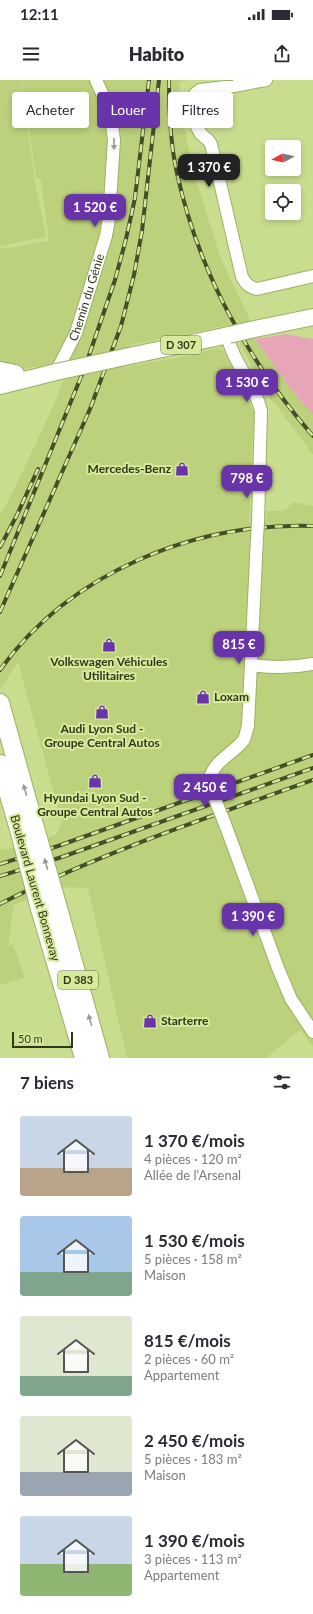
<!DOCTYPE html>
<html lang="fr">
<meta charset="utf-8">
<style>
body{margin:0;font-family:Lato,sans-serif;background:#f7f7f7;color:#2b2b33;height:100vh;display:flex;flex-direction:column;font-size:15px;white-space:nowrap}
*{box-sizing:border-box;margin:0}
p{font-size:13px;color:#7c7c81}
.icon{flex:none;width:22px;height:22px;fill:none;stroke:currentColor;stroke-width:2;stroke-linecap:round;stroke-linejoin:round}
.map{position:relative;height:978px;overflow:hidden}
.drawer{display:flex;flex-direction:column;background:#fff;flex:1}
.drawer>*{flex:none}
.banner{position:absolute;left:12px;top:12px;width:289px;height:36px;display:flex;gap:8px}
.needle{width:26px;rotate:262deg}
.fabs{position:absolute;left:265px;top:60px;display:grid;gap:8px}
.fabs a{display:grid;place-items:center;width:36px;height:36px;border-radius:4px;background:#fff;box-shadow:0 2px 6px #0003;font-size:20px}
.scale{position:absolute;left:12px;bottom:10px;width:61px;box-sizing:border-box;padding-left:4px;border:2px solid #313819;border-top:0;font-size:11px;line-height:14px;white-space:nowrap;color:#313819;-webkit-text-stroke:3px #d6ea9c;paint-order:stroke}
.price{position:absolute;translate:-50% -34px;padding:0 9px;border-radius:8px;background:#6933aa;color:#fff;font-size:13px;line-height:26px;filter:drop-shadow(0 1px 2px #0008)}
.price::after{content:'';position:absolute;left:50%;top:24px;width:12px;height:9px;margin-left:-6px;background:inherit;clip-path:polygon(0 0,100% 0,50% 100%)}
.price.on{background:#222;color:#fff}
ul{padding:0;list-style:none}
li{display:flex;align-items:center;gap:12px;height:100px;padding:0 20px}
li span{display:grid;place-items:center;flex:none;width:112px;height:80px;border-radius:4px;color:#555}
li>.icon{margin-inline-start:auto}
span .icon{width:48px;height:48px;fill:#fffc;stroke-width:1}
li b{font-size:17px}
h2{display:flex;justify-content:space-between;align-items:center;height:48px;padding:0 20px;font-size:17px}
.tag{padding:0 14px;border-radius:4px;background:#fff;box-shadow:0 2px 6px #0003;font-size:14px;line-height:36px}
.tag.on{background:#6933aa;color:#fff}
.status{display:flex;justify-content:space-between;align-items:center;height:28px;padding:0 20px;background:#fff;direction:ltr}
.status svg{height:11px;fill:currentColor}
header{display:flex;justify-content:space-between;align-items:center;height:52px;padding:0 20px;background:#fff;font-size:18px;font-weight:800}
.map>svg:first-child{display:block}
.built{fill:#bcd17b}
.green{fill:#e7a5b8}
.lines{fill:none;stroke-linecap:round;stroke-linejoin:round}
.minor-casing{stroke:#9db064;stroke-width:14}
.major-casing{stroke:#9db064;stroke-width:18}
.highway-casing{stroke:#9db064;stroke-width:20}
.minor{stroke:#fff;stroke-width:12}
.major{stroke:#fff;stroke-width:16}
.highway{stroke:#fff;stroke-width:18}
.rail-casing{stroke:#454e29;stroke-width:4}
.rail{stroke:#d6ea9c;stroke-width:2.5;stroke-dasharray:8;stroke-linecap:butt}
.minor-bridge-casing{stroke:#9db064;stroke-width:14;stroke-linecap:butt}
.major-bridge-casing{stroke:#9db064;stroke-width:18;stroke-linecap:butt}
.highway-bridge-casing{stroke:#9db064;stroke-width:20;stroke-linecap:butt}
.minor-bridge{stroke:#fff;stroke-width:12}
.major-bridge{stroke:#fff;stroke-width:16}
.highway-bridge{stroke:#fff;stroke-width:18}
.oneway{fill:#989c8c}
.labels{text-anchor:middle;stroke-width:4;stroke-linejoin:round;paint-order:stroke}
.shield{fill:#d6ea9c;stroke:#626d40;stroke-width:1}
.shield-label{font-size:11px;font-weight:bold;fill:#313819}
.street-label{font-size:12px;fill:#313819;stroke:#d6ea9c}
.poi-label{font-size:12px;font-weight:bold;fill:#313819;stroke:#d6ea9c}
</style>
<div class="status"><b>12:11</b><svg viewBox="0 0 49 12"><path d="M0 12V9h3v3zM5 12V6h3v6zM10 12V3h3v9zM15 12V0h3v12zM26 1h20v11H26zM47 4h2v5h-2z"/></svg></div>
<header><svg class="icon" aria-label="menu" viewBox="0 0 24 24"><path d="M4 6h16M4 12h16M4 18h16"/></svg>Habito<svg class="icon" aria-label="share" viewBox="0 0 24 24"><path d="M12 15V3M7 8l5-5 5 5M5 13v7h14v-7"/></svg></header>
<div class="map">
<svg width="313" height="978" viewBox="0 0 313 978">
<rect width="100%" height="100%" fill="#c9dd8f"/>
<!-- built -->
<g class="built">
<polygon points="0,0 21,0 35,101 46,157 0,166"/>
<polygon points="22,0 190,0 179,2 187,61 193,90 221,179 250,240 248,244 252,255 293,312 313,335 313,375 274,322 272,322 240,264 240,260 229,245 130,265 125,283 126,287 196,274 217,268 223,270 254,332 249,442 266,441 267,431 284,431 294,422 313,426 313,966 300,950 266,978 127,978 88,808 54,807 14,825 8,866 13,864 25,898 0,905 0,768 5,770 56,755 62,742 18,582 0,609 0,435 13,412 55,322 70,281 18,290 0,287 0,169 49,161 41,99 36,98"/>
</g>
<!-- green -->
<polygon class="green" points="286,254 313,259 313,335 293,312 255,259"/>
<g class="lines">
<!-- minor casing -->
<g class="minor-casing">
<g id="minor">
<path d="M266 0 234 6 200 10 195 14 193 20 197 47 201 54 208 60 211 64 242 197C246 204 249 207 257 209L313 196"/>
<path d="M227 255C233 283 255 304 261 331L258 443"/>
<path id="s1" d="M56 292 76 253 106 156 109 138 114 60 110 31 96 0"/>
<path d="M251 585C273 588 292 588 313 584"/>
<path d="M208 702C216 678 228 678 243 661 246 657 246 650 248 646L257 457"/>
<polyline points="225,744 278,888 291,919 313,952"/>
</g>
</g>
<!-- major casing -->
<g class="major-casing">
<g id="major">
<polyline points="250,250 313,237"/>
<polyline points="134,275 229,255"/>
<polyline points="0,306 56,292"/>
</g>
</g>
<!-- highway casing -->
<g class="highway-casing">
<g id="highway">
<polyline points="0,291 15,294"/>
<polyline points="0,623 35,748"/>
<polyline points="0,684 20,753"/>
<polyline points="56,821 100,978"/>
<polyline points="40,829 84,978"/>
</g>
</g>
<!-- minor -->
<use href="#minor" class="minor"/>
<!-- major -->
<use href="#major" class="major"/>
<!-- highway -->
<use href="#highway" class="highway"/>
<!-- rail casing -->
<g class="rail-casing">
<g id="rail">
<path d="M169 0C169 31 170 63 177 93 198 191 248 281 313 356"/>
<polyline points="0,467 17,435 38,389"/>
<polyline points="0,496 85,287 115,200 126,159 135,118 149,0"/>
<polyline points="0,532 90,329 121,246 134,195 142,151 159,0"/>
<path d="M0 590C70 492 196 442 313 446"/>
<polyline points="0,784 58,766 313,675"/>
<polyline points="0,796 62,777 313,688"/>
<path d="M0 824C100 773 207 738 313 700"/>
</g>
</g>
<!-- rail -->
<use href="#rail" class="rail"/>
<!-- minor-bridge casing -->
<g class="minor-bridge-casing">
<g id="minor-bridge">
<polyline points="257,457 258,443"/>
<polyline points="208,702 225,744"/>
</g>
</g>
<!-- major-bridge casing -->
<g class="major-bridge-casing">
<g id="major-bridge">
<polyline points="229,255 250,250"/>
<polyline points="56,292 134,275"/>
</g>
</g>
<!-- highway-bridge casing -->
<g class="highway-bridge-casing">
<g id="highway-bridge">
<polyline points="35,748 56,821"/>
<polyline points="20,753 40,829"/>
</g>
</g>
<!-- minor-bridge -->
<use href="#minor-bridge" class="minor-bridge"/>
<!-- major-bridge -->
<use href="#major-bridge" class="major-bridge"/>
<!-- highway-bridge -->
<use href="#highway-bridge" class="highway-bridge"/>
</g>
<!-- one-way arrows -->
<defs><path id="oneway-solid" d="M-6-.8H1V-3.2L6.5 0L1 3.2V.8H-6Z"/></defs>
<g class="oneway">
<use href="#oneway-solid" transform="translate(114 64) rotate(90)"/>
<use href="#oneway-solid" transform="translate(25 710) rotate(-106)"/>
<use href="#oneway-solid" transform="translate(46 784) rotate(-106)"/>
<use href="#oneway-solid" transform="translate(90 940) rotate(-106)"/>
</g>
<!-- icons -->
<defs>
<g id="shop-bare" transform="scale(1.08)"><path d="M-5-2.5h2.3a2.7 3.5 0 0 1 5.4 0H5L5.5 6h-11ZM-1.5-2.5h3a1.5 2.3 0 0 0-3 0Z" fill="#6933aa" stroke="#d6ea9c" stroke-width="2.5" paint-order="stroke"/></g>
</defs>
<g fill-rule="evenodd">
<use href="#shop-bare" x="182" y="389"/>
<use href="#shop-bare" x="109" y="565"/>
<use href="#shop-bare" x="203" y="617"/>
<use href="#shop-bare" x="102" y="632"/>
<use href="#shop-bare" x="95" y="701"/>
<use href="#shop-bare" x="150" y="941"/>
</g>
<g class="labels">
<!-- shield labels -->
<g class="shield">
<rect x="161" y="256" width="40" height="18" rx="3"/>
<rect x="58" y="891" width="40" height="18" rx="3"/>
</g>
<g class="shield-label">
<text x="181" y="269">D 307</text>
<text x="78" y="904">D 383</text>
</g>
<!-- street labels -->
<g class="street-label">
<text dy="4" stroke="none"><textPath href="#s1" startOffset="81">Chemin du Génie</textPath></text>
<text transform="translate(35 808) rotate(74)" y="4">Boulevard Laurent Bonnevay</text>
</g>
<!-- poi labels -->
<g class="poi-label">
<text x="171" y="393" text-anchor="end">Mercedes-Benz</text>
<text x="109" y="586">Volkswagen Véhicules<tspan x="109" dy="14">Utilitaires</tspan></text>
<text x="214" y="621" text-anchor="start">Loxam</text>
<text x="102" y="653">Audi Lyon Sud -<tspan x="102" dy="14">Groupe Central Autos</tspan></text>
<text x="95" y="722">Hyundai Lyon Sud -<tspan x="95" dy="14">Groupe Central Autos</tspan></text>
<text x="161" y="945" text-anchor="start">Starterre</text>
</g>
</g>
</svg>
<div class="fabs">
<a><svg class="needle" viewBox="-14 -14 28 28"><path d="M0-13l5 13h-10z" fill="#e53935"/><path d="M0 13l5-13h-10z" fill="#7c7c81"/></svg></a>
<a><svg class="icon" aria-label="locate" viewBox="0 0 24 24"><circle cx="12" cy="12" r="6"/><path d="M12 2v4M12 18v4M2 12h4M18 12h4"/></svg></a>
</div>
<div class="scale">50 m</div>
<b class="price on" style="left:209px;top:108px">1 370 €</b>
<b class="price" style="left:95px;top:148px">1 520 €</b>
<b class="price" style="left:247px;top:323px">1 530 €</b>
<b class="price" style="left:247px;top:419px">798 €</b>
<b class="price" style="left:239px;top:585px">815 €</b>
<b class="price" style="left:205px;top:728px">2 450 €</b>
<b class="price" style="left:253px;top:857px">1 390 €</b>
<div class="banner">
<a class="tag">Acheter</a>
<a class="tag on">Louer</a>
<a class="tag">Filtres</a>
</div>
</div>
<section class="drawer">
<h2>7 biens<svg class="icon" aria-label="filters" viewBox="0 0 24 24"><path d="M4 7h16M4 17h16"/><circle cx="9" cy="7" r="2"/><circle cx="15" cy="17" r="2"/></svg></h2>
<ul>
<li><span style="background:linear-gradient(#c9d6e8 65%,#b9a48a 0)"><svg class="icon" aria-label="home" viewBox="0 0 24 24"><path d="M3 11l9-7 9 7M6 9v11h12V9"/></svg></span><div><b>1 370 €/mois</b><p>4 pièces · 120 m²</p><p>Allée de l'Arsenal</p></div></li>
<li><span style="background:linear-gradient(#a9c7e8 70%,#7fa58c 0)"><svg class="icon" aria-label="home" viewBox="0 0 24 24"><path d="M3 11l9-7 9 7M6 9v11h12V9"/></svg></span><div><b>1 530 €/mois</b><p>5 pièces · 158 m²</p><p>Maison</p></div></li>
<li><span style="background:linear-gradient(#dfe7d0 75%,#7fa58c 0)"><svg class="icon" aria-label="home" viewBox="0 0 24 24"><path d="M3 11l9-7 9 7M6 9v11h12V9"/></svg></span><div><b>815 €/mois</b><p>2 pièces · 60 m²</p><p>Appartement</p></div></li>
<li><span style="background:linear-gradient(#dfe7d0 70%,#9aa5b1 0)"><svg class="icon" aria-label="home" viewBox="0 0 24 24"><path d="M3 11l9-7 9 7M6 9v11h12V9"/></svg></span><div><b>2 450 €/mois</b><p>5 pièces · 183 m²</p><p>Maison</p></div></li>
<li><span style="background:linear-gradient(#c9d6e8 60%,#8fb573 0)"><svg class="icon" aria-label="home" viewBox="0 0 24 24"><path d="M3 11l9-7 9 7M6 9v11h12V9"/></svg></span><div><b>1 390 €/mois</b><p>3 pièces · 113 m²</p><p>Appartement</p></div></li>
</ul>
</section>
